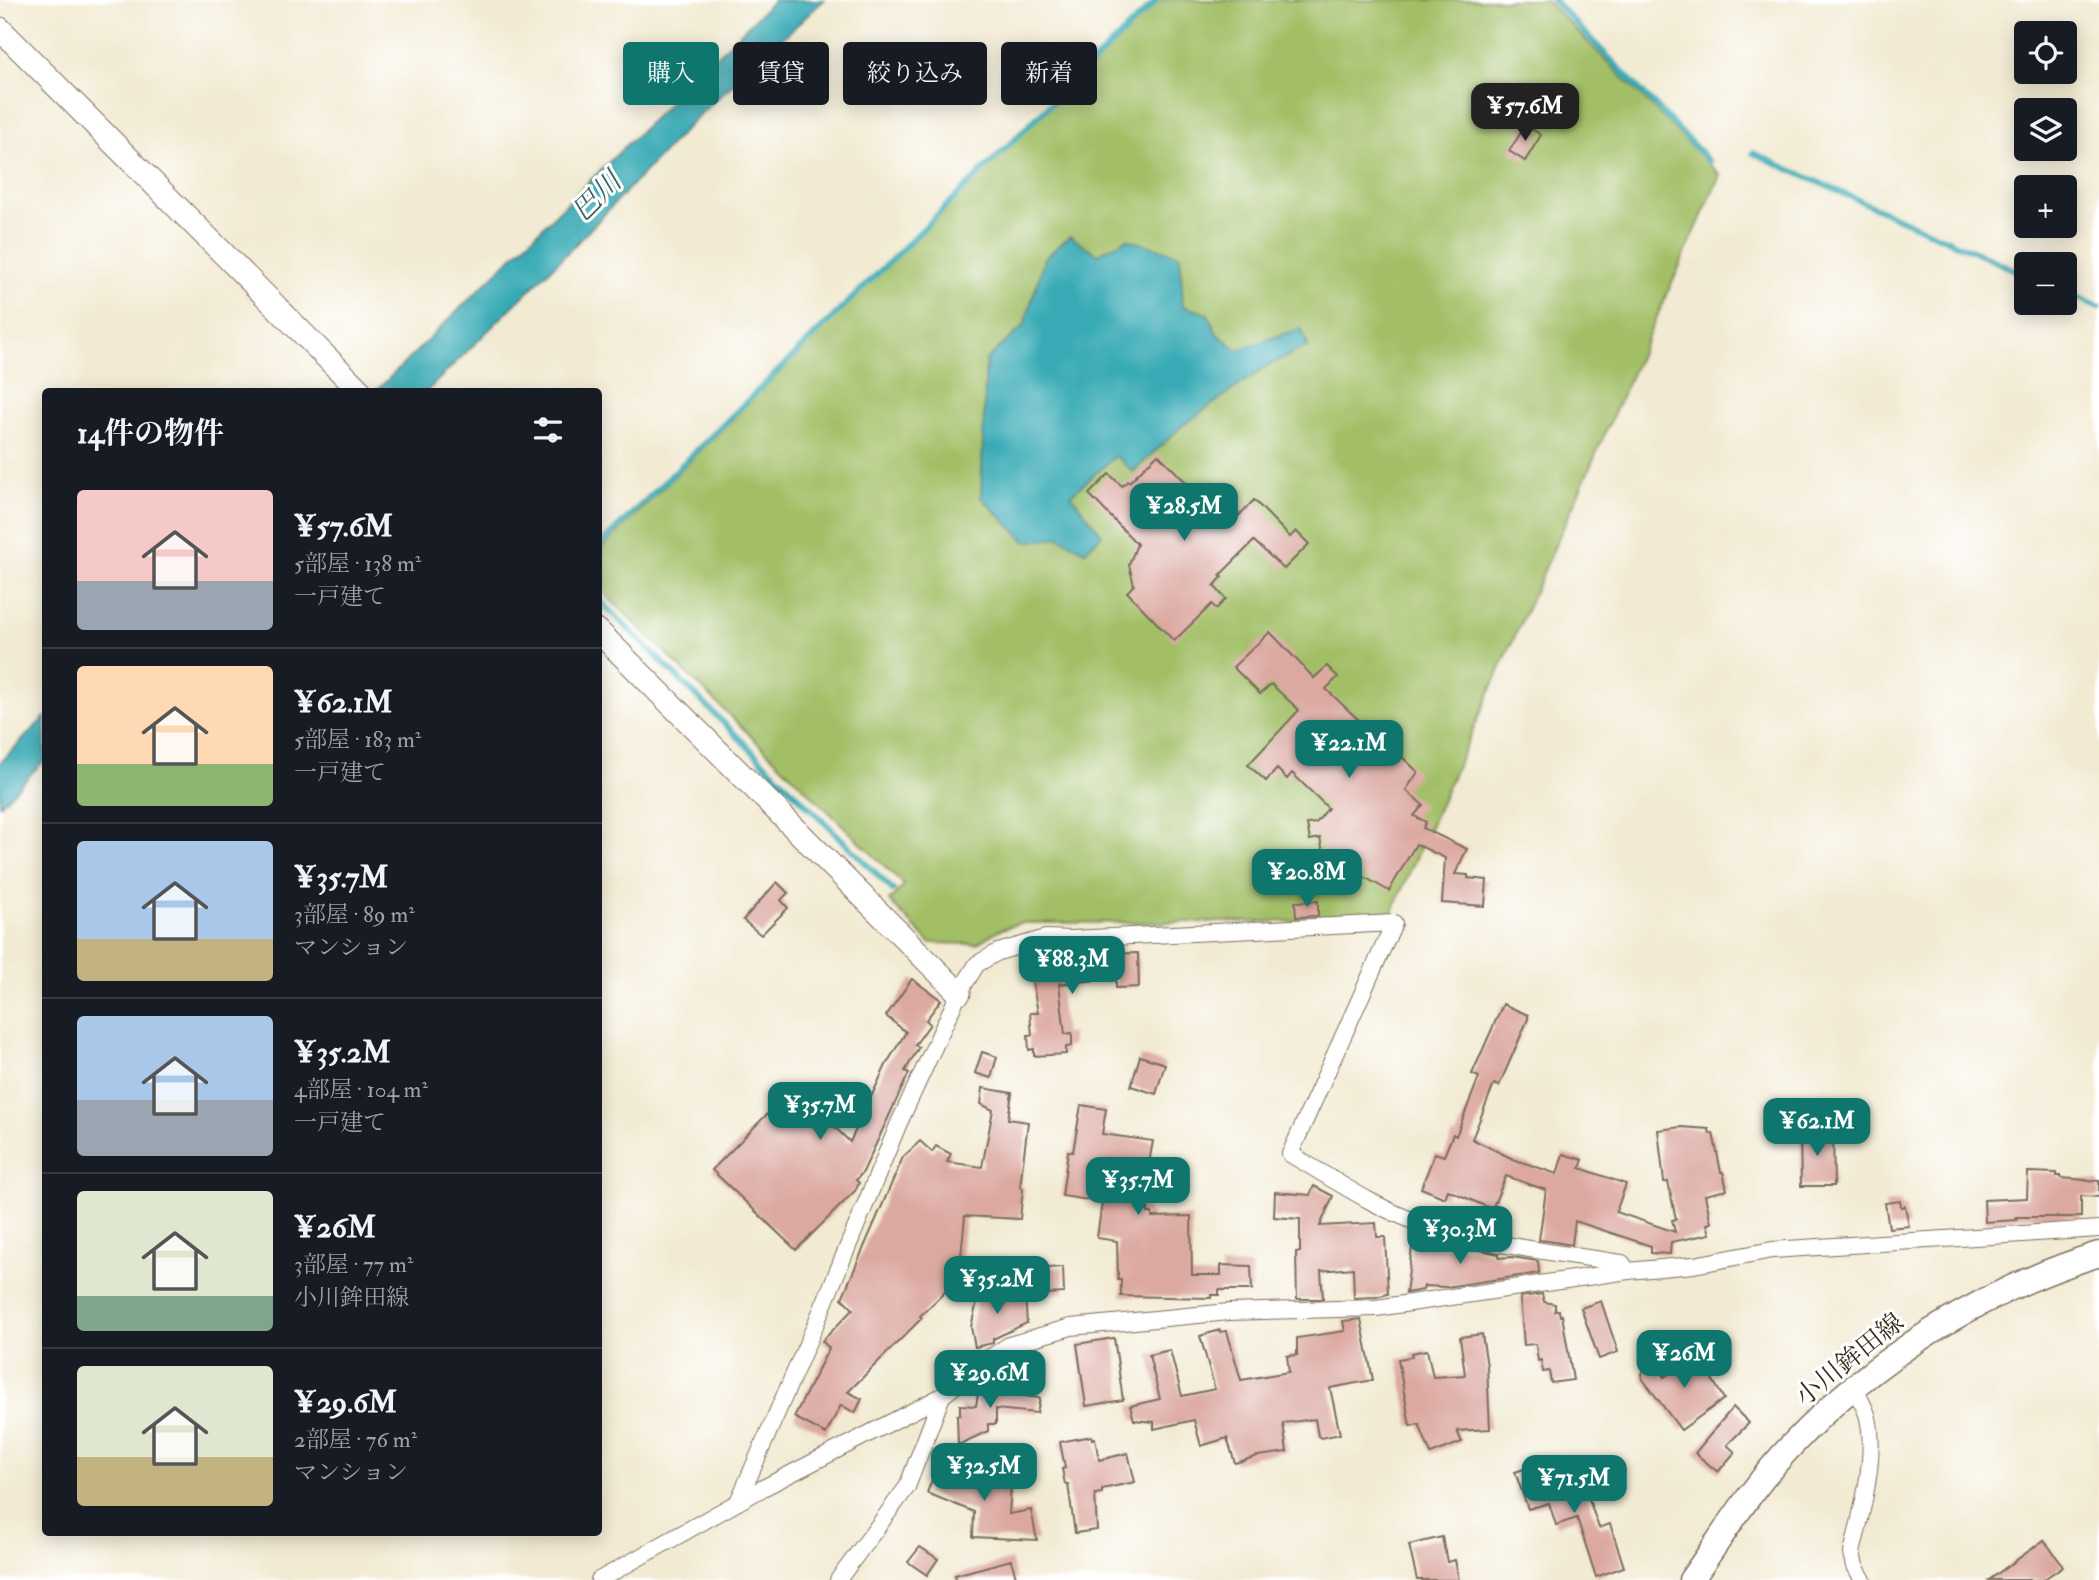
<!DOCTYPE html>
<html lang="ja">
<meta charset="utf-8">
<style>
body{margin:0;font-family:"IM FELL Double Pica","Noto Serif JP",serif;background:#242831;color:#f1f3f6;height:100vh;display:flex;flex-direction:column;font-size:26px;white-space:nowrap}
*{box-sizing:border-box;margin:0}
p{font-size:23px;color:#9ea1a6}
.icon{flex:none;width:38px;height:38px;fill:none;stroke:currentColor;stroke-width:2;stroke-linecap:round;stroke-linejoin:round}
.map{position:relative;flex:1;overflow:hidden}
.sheet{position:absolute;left:42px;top:388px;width:560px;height:1148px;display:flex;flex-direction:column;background:#171b24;border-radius:7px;box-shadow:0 4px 18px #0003}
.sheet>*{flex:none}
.top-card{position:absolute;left:623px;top:42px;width:665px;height:63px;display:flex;gap:14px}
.controls{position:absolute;left:2014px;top:21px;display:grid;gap:14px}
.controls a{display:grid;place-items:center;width:63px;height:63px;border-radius:7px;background:#171b24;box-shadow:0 4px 18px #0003;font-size:35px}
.price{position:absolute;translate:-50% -60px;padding:0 16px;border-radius:14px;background:#0f766e;color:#fff;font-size:23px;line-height:46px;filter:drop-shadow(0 2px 4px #0008)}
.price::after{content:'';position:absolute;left:50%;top:42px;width:21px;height:16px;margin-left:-10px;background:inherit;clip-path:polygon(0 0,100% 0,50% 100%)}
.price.current{background:#222;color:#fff}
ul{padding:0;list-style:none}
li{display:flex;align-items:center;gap:21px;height:175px;padding:0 35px}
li+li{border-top:2px solid #363941}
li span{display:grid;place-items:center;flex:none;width:196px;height:140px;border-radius:7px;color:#555}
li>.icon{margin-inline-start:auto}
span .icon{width:84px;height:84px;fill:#fffc;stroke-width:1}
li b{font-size:30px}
h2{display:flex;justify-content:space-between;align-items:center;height:84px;padding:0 35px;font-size:30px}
.chip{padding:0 24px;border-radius:7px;background:#171b24;box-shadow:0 4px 18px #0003;font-size:24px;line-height:63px}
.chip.current{background:#0f766e;color:#fff}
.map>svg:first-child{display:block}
.green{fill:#a2bf66;stroke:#6e7442;stroke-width:2}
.water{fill:#39aab5;stroke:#3a6a6a;stroke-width:2}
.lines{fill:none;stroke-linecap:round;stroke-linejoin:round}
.stream{stroke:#39aab5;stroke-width:6}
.building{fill:#dca9a1}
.street-casing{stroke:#7b6d5d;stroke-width:18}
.secondary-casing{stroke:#7b6d5d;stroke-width:25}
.primary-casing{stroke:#7b6d5d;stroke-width:27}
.street{stroke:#fff;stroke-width:16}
.secondary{stroke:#fff;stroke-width:23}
.primary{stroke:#fff;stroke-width:24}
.labels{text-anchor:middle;stroke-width:6;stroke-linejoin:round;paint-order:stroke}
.street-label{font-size:26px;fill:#3b2a1e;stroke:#fff}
.water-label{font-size:28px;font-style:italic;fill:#3a6462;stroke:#fff}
</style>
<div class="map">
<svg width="2099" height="1580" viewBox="0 0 2099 1580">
<rect width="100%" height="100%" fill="#fff"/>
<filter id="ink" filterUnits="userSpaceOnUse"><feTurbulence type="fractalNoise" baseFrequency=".0143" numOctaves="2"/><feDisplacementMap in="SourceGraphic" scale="14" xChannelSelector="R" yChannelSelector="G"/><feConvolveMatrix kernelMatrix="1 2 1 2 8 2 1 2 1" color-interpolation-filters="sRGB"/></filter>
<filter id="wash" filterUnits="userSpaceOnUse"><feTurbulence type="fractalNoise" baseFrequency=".00686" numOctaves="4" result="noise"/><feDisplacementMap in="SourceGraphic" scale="28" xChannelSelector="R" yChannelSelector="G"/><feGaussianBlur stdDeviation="1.57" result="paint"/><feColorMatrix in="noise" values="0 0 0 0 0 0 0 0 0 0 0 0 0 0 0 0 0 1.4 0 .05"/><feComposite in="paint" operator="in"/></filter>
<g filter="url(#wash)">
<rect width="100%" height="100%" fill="#f2ead2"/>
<!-- green -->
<polygon class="green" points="1156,0 1546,0 1720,175 1388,921 1020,923 999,930 976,944 930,943 889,901 904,885 605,594 602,548"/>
<!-- water -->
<g class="water">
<polygon points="774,0 824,0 697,117 572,248 426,392 375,392"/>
<polygon points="1070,236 1098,254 1127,239 1180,255 1183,306 1208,314 1217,334 1238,350 1301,328 1308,346 1265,367 1182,426 1133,472 1116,456 1071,495 1102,535 1085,551 1059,537 1026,542 981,497 986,360 1024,326 1045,258"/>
<polygon points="45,717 45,760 0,805 0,763"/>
</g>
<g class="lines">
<!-- stream -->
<g class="stream">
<polyline points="1553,0 1709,161"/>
<polyline points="1753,153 2026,275"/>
<polyline points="2065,292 2099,307"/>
<polyline points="598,547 1157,0"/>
<polyline points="598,599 893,890"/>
</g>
</g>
<g id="blocks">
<!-- building -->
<g class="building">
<polygon points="1526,125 1541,135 1525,161 1509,151"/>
<polygon points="1158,454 1229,526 1254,500 1290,537 1296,531 1309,544 1284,569 1254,541 1220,575 1222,577 1214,586 1226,599 1216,609 1212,604 1174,641 1127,592 1134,585 1129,565 1137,544 1089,494 1109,474 1122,486 1128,481 1129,482"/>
<polygon points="1270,632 1314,678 1327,666 1338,677 1326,689 1363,724 1365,722 1418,772 1406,790 1423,805 1414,816 1426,822 1423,828 1467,849 1455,874 1468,875 1468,878 1487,880 1485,906 1442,903 1445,858 1416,844 1389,891 1359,874 1329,881 1320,838 1310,840 1307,824 1316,823 1328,808 1292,773 1287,779 1277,769 1266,781 1248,765 1299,710 1271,684 1260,694 1233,667"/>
<polygon points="777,882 788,893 781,900 788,908 761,935 743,920"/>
<polygon points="1318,901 1318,916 1296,917 1295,902"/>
<polygon points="1138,953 1139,987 1116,988 1116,978 1059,984 1065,1034 1072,1033 1072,1046 1066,1047 1066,1054 1034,1056 1034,1049 1029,1050 1028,1035 1032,1035 1030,1013 1038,1013 1030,969 1095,960 1095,954"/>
<polygon points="912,979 941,1000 926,1020 930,1024 915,1045 919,1047 905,1071 909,1073 863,1172 856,1180 859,1183 855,1191 796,1250 712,1170 778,1103 785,1105 792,1098 806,1112 812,1105 850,1142 887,1063 906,1032 886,1016"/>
<polygon points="1503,1004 1528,1015 1528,1019 1499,1086 1494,1084 1472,1139 1513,1159 1557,1174 1563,1154 1583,1160 1580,1168 1626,1184 1616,1212 1675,1232 1672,1220 1676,1219 1668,1182 1664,1182 1658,1130 1681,1127 1709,1129 1710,1134 1713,1133 1721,1172 1723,1172 1727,1190 1705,1195 1711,1223 1707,1224 1710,1234 1671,1242 1670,1254 1651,1253 1651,1246 1575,1221 1572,1245 1548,1241 1539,1240 1546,1190 1506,1176 1492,1209 1448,1190 1445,1198 1421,1188 1435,1153 1444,1156 1453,1134 1456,1136 1479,1077 1472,1074"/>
<polygon points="982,1052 997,1057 991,1078 975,1073"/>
<polygon points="1140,1056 1165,1064 1156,1094 1131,1086"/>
<polygon points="983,1088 1012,1093 1008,1119 1028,1122 1020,1187 1023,1188 1020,1219 965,1216 961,1256 972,1266 920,1316 922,1318 848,1392 862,1399 855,1413 841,1405 826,1434 794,1417 829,1348 822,1341 853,1309 842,1298 903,1157 920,1141 932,1152 936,1146 951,1154 947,1162 982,1167 993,1110 981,1104"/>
<polygon points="1081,1105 1106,1109 1102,1134 1153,1141 1141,1207 1148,1208 1148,1213 1152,1213 1152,1217 1191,1216 1192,1275 1221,1275 1221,1265 1251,1266 1252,1290 1219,1290 1219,1295 1211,1295 1211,1298 1121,1296 1121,1280 1118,1280 1117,1241 1097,1238 1102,1202 1062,1196 1068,1151 1073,1152"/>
<polygon points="1800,1131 1833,1131 1834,1186 1801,1186"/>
<polygon points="2028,1172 2057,1173 2057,1176 2061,1176 2061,1178 2099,1181 2099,1197 2081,1196 2081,1217 2016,1217 2017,1220 1985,1222 1984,1200 2027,1198"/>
<polygon points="1314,1186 1333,1196 1320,1226 1376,1223 1377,1237 1385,1237 1388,1294 1376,1297 1354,1298 1353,1268 1321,1271 1323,1299 1297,1299 1296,1252 1300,1252 1300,1219 1274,1217 1275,1192 1310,1195"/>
<polygon points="1900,1201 1901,1207 1905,1206 1909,1226 1889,1228 1885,1203"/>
<polygon points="1414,1232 1430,1237 1429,1246 1471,1248 1499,1254 1499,1258 1512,1257 1538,1261 1539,1273 1446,1287 1424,1286 1423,1290 1406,1293"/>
<polygon points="1063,1267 1064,1293 1047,1294 1046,1268"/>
<polygon points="996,1291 1016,1291 1018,1296 1025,1296 1027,1323 993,1339 993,1343 975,1347 971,1327 979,1293 996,1297"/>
<polygon points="1542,1294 1544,1302 1555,1304 1555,1311 1559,1310 1560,1316 1562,1315 1573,1380 1551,1383 1549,1371 1543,1372 1541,1360 1538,1361 1536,1344 1524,1345 1520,1297"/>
<polygon points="1601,1301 1618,1352 1599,1359 1581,1308"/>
<polygon points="1361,1319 1373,1380 1330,1388 1340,1434 1321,1438 1318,1436 1315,1419 1283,1423 1287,1452 1258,1456 1235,1463 1227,1438 1201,1446 1194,1420 1154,1429 1154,1422 1134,1420 1130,1406 1160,1399 1149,1355 1170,1350 1182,1396 1215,1389 1200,1336 1220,1330 1221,1332 1227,1331 1241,1380 1289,1372 1287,1356 1297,1355 1297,1338 1345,1331 1343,1321"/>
<polygon points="1482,1334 1487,1366 1490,1429 1457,1431 1462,1442 1431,1454 1419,1424 1410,1426 1398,1359 1412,1357 1411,1353 1427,1350 1433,1377 1465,1375 1460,1337"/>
<polygon points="1114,1338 1123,1400 1086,1406 1077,1344"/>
<polygon points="1696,1352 1724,1399 1681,1430 1642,1378 1642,1372 1653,1363 1664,1377"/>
<polygon points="980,1382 1006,1386 1005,1394 1040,1398 1037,1413 996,1409 996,1424 988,1424 988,1431 958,1445 957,1415 960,1415 960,1405 976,1406"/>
<polygon points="1733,1407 1749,1423 1727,1445 1735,1452 1718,1472 1695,1453"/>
<polygon points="1092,1436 1092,1439 1095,1438 1099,1460 1128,1453 1135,1482 1102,1489 1102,1493 1095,1494 1097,1530 1075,1533 1068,1484 1065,1484 1062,1469 1065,1468 1060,1442"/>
<polygon points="958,1457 988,1470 982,1485 1011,1487 1009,1514 1031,1510 1037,1540 973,1537 974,1512 927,1493 934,1474 947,1479 950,1472 958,1475"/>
<polygon points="1534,1466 1540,1485 1579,1471 1599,1528 1610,1524 1624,1567 1596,1577 1577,1518 1556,1525 1549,1503 1528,1509 1515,1472"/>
<polygon points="1442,1537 1447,1562 1455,1560 1459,1580 1417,1580 1409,1545"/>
<polygon points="2044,1540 2063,1566 2043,1580 1989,1580"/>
<polygon points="920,1547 938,1559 927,1575 908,1562"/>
<polygon points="1011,1560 1017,1580 956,1580 955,1575"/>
</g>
</g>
</g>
<g filter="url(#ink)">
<use href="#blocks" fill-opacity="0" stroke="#7b6d5d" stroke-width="2"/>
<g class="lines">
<!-- street casing -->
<g class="street-casing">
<g id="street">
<path d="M1854 1388C1859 1398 1866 1408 1868 1418 1877 1457 1861 1514 1852 1553L1855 1566 1863 1580"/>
<path d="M738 1502 814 1328 899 1123 959 993 977 964 998 952 1046 938 1071 939 1394 923 1290 1154C1333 1179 1375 1208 1422 1224 1485 1245 1557 1253 1622 1263L1628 1271"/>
<polyline points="599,1580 763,1488 942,1396 989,1358 1009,1345 1071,1327 1229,1312 1376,1308 1628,1271 1694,1265 1772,1250 2099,1229"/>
<polyline points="838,1580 907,1487 942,1396"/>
</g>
</g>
<!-- secondary casing -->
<g class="secondary-casing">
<g id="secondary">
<polyline points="0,29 361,392"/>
<polyline points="598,631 959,993"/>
</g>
</g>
<!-- primary casing -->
<g class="primary-casing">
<path id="primary" d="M1691 1580C1723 1535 1752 1487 1790 1447 1873 1358 1983 1290 2099 1254"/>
</g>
<!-- street -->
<use href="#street" class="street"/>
<!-- secondary -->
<use href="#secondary" class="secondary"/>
<!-- primary -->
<use href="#primary" class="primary"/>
</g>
</g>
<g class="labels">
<!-- street labels -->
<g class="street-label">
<text transform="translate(1849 1359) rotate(-39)" y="9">小川鉾田線</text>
</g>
<!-- water labels -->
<g class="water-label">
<text transform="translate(596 196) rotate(-45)" y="10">巴川</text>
</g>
</g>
</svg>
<div class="controls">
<a><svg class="icon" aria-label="locate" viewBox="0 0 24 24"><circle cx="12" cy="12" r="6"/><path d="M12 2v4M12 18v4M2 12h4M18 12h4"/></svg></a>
<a><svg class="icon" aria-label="layers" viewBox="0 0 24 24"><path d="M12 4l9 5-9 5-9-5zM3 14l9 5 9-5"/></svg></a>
<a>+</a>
<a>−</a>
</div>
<b class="price current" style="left:1525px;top:143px">¥57.6M</b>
<b class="price" style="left:1184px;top:543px">¥28.5M</b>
<b class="price" style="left:1349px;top:780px">¥22.1M</b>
<b class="price" style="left:1307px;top:909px">¥20.8M</b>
<b class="price" style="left:1072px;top:996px">¥88.3M</b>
<b class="price" style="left:820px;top:1142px">¥35.7M</b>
<b class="price" style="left:1817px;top:1158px">¥62.1M</b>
<b class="price" style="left:1138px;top:1217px">¥35.7M</b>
<b class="price" style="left:1460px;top:1266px">¥30.3M</b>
<b class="price" style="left:997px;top:1316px">¥35.2M</b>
<b class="price" style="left:1684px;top:1390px">¥26M</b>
<b class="price" style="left:990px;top:1410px">¥29.6M</b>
<b class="price" style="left:984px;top:1503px">¥32.5M</b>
<b class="price" style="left:1574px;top:1515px">¥71.5M</b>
<div class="top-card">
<a class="chip current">購入</a>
<a class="chip">賃貸</a>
<a class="chip">絞り込み</a>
<a class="chip">新着</a>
</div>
<section class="sheet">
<h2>14件の物件<svg class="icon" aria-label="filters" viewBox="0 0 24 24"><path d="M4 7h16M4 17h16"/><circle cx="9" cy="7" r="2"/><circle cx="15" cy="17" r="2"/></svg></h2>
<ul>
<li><span style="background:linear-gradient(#f6c9c9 65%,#9aa5b1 0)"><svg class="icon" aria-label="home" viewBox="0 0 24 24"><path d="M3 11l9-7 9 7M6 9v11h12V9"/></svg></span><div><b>¥57.6M</b><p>5部屋 · 138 m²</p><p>一戸建て</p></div></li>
<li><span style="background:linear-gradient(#ffd9b3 70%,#8fb573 0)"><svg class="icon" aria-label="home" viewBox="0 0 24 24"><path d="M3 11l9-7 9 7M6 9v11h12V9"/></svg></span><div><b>¥62.1M</b><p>5部屋 · 183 m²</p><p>一戸建て</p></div></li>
<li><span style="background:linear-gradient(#a9c7e8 70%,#c2b280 0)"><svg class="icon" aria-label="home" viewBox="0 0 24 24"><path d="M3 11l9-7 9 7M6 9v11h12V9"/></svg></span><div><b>¥35.7M</b><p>3部屋 · 89 m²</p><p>マンション</p></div></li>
<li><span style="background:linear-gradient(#a9c7e8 60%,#9aa5b1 0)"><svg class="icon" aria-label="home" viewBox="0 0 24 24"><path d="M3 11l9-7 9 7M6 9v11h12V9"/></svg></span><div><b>¥35.2M</b><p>4部屋 · 104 m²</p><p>一戸建て</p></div></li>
<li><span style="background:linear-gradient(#dfe7d0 75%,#7fa58c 0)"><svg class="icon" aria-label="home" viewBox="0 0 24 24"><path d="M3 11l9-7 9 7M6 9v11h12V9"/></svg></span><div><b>¥26M</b><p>3部屋 · 77 m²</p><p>小川鉾田線</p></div></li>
<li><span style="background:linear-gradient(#dfe7d0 65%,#c2b280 0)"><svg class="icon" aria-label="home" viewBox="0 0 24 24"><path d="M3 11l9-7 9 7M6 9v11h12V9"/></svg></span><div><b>¥29.6M</b><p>2部屋 · 76 m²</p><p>マンション</p></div></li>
</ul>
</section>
</div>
